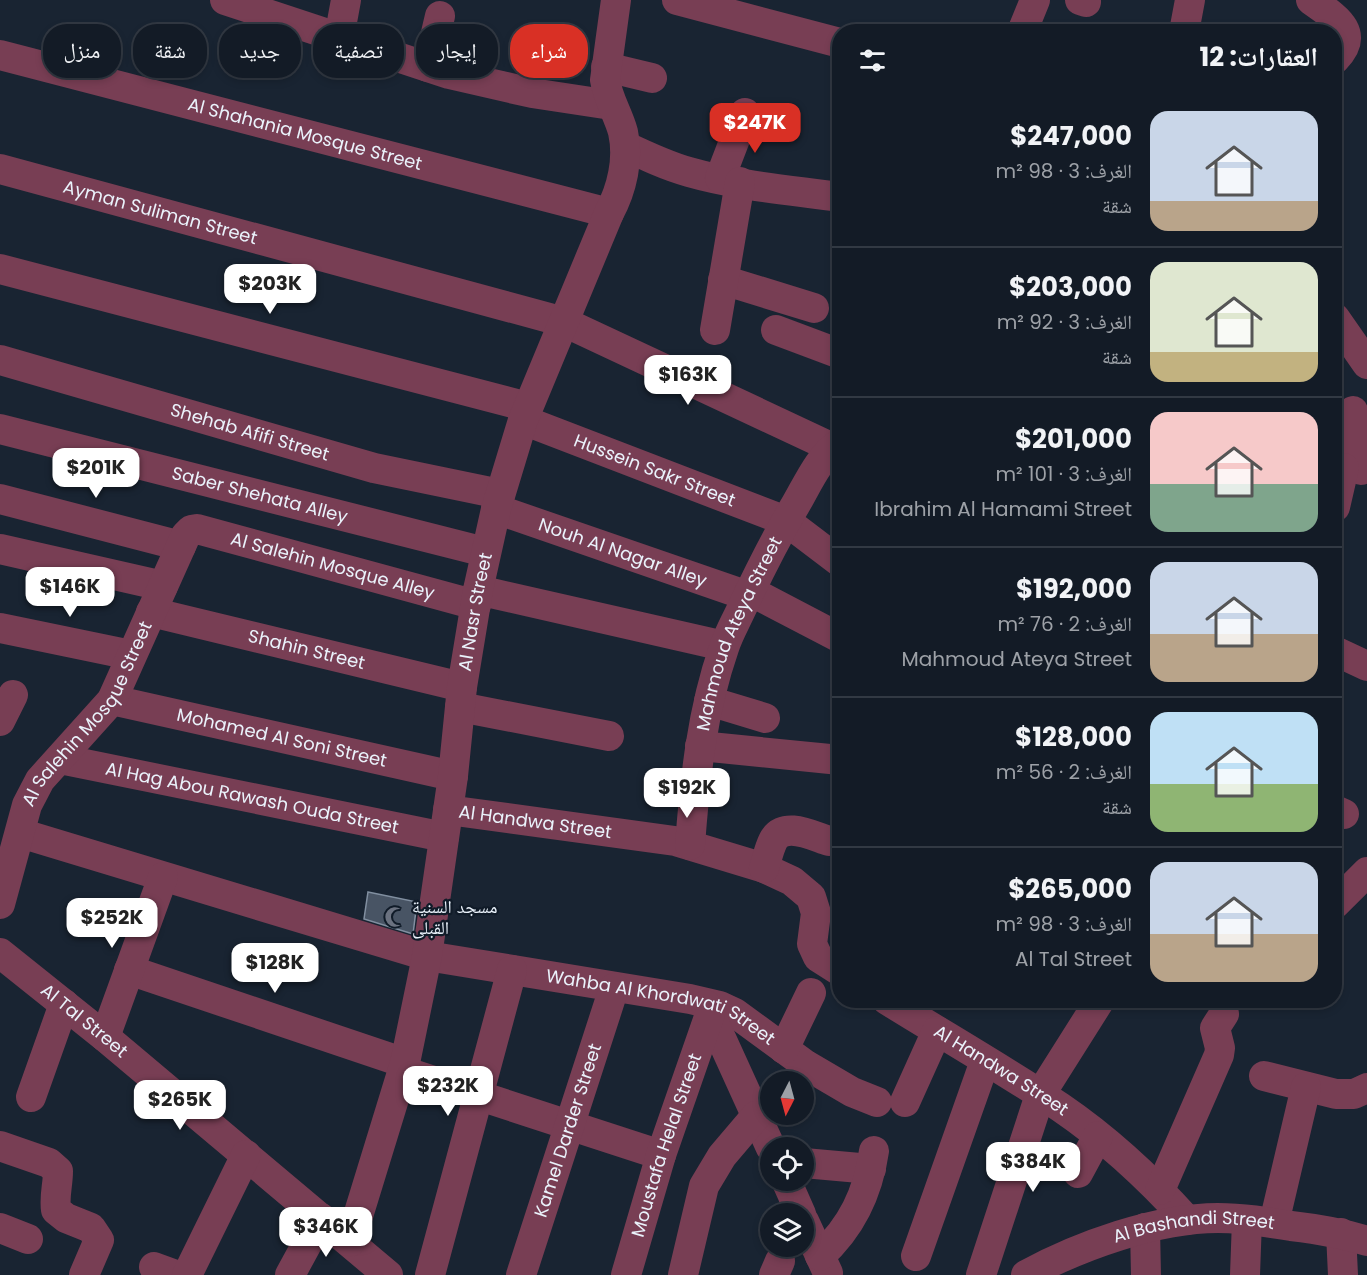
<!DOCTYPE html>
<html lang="ar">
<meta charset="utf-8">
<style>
body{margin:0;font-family:Poppins,"Noto Naskh Arabic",sans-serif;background:#1c242e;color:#f1f3f6;direction:rtl;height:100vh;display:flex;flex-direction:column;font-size:22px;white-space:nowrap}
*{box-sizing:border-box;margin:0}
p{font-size:20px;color:#9da1a7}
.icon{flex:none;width:33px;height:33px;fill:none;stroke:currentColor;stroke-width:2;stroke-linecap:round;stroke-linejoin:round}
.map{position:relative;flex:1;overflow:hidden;direction:ltr}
.sheet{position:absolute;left:832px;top:24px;width:510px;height:984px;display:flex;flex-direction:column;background:#131b26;border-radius:24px;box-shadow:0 3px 9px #0003,0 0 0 2px #323943;direction:rtl}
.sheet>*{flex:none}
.top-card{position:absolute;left:18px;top:24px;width:570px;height:54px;direction:rtl;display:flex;gap:12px}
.needle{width:39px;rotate:186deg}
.buttons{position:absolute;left:760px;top:1071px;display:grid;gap:12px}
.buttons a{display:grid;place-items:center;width:54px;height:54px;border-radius:50%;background:#131b26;box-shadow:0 3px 9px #0003,0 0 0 2px #323943;font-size:30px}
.price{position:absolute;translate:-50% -51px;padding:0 14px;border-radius:12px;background:#fff;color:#222;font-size:20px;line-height:39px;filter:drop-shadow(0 2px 3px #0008)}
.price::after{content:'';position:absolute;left:50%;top:36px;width:18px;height:14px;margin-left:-9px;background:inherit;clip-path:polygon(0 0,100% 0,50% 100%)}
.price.selected{background:#d93025;color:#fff}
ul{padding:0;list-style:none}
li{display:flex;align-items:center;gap:18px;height:150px;padding:0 24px}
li+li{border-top:2px solid #323943}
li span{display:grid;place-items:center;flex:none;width:168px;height:120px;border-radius:18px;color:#555}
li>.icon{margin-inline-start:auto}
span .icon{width:72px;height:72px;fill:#fffc;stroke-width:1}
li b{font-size:26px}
h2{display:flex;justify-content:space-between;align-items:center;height:72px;padding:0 24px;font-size:26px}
.pill{padding:0 21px;border-radius:24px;background:#131b26;box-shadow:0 3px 9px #0003,0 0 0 2px #323943;font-size:21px;line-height:54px}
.pill.selected{background:#d93025;color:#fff}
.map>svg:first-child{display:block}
.building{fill:#485464;stroke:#818fa0;stroke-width:1.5}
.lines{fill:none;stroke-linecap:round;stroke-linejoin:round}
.minor{stroke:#783e54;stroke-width:30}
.labels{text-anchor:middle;stroke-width:4.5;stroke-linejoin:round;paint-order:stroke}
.street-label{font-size:18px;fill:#eaf2fb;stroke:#101b28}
.poi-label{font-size:18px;fill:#eaf2fb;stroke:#101b28;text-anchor:start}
</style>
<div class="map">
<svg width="1367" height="1275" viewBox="0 0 1367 1275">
<rect width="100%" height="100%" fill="#192432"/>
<!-- building -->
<polygon class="building" points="368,892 417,902 413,934 364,919"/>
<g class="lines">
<!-- minor -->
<g class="minor">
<polyline points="225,0 449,74 532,93 611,105"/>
<polyline points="677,0 840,43"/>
<polyline points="1080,0 1086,2"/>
<path d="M1311 0C1333 16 1362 31 1335 59"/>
<polyline points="1022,32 1035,0"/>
<polyline points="1184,32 1190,0"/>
<polyline points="339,38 346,0"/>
<path id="s1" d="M0 55 609 213"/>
<polyline points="428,67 440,16"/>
<polyline points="606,67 652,78"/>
<path d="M625 146C646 156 667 166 689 172 738 186 790 190 840 197"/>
<path id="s2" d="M0 169 564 322 833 448"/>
<polyline points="720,178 745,113"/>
<polyline points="0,269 528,407"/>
<polyline points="723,280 814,308"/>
<polyline points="1335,318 1367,364"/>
<polyline points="715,330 740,182"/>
<polyline points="776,330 840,354"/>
<path id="s3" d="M0 360 374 468 500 494"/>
<polyline points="1353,411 1361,470"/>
<path id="s4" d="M523 420 786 521 840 562"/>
<path id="s5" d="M0 429 485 552"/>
<polyline points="0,499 181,546"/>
<polyline points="1335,507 1344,468"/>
<path id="s6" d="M496 509 748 596"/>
<polyline points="0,549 163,586"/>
<polyline points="478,590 724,646"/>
<polyline points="750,591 840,638"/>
<path id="s7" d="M151 612 462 687"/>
<polyline points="0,628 131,655"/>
<polyline points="1335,651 1367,666"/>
<path id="s8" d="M112 700 453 776"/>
<polyline points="709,701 765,718"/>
<polyline points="460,707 609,736"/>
<polyline points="0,721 13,695"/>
<polyline points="700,746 840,760"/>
<path id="s9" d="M60 759 444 837"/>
<path id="s10" d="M448 810 675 841 764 868 792 881 811 897 816 913 812 944 818 957 840 971"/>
<polyline points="1335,810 1344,814"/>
<path id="s11" d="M20 833 427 956 690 999 720 1006 735 1013 806 1065 852 1092 877 1102"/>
<path id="s12" d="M690 845C695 778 702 711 724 648 728 635 735 623 741 610 757 576 774 542 793 509 806 488 818 457 840 443"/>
<path d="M764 868C767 859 769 849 773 841 783 820 813 836 829 841"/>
<path id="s13" d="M0 904 27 805 40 780 112 700 186 535 191 530 197 529 476 605"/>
<polyline points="1335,904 1367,872"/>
<path id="s14" d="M0 953 105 1037 388 1275"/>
<polyline points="129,970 405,1063"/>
<path id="s15" d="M887 1000C945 1036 1004 1070 1060 1107 1107 1139 1149 1178 1187 1220"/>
<polyline points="706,1005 771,1148"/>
<polyline points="105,1037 163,877"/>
<polyline points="784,1049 811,993"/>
<polyline points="403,1071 661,1155"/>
<polyline points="1264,1076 1336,1094 1354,1094 1367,1088"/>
<polyline points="31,1097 64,1004"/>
<polyline points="905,1102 937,1031"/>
<path d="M0 1146 49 1163 58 1171C58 1185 54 1196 56 1210L66 1218 91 1228 99 1240 84 1275"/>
<polyline points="804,1163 871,1169"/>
<polyline points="1078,1173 1098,1136"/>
<polyline points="786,1180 801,1214"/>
<polyline points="1160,1190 1219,1055 1220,1048 1215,1028 1224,1014"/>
<polyline points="804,1221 828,1273"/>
<polyline points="1274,1223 1306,1087"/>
<polyline points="0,1228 28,1239"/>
<polyline points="1145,1228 1146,1275"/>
<polyline points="1341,1233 1343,1275"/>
<path id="s16" d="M350 1242 405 1063 427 956 453 776 462 687 478 590 496 509 523 420 609 213C622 189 629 159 623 132 618 114 608 99 605 80L616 0"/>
<path d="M820 1256C852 1227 868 1193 874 1151"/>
<polyline points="916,1256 985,1061"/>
<polyline points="154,1267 176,1275"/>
<polyline points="187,1275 246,1155"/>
<polyline points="290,1275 321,1218"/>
<polyline points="430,1275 512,970"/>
<path id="s17" d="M521 1275 614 988"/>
<path id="s18" d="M626 1275 661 1155 710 1014"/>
<polyline points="683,1275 704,1186 722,1156 756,1116"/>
<polyline points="774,1275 780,1261"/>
<polyline points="981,1275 1040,1095 1100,1000"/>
<path id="s19" d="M1026 1275C1079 1246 1157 1218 1218 1218 1243 1218 1267 1222 1291 1226 1317 1229 1342 1233 1367 1241"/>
<polyline points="1245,1275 1247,1220"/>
</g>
</g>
<!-- icons -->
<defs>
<g id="mosque-bare" transform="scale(1.62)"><path d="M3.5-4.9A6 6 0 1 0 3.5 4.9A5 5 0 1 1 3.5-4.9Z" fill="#6b7280" stroke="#101b28" stroke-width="2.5" paint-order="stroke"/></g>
</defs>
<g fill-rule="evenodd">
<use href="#mosque-bare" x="395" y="917"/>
</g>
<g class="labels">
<!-- street labels -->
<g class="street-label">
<text dy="6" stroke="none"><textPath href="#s1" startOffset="315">Al Shahania Mosque Street</textPath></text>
<text dy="6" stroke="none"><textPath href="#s2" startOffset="166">Ayman Suliman Street</textPath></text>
<text dy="6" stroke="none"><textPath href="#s3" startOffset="260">Shehab Afifi Street</textPath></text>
<text dy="6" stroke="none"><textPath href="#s4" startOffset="141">Hussein Sakr Street</textPath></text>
<text dy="6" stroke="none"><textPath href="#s5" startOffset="268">Saber Shehata Alley</textPath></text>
<text dy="6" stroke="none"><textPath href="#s6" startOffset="134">Nouh Al Nagar Alley</textPath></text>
<text dy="6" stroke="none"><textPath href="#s13" startOffset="573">Al Salehin Mosque Alley</textPath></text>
<text dy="6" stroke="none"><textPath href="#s16" startOffset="644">Al Nasr Street</textPath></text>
<text dy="6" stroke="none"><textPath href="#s12" startOffset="219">Mahmoud Ateya Street</textPath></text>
<text dy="6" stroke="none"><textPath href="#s7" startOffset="160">Shahin Street</textPath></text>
<text dy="6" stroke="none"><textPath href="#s13" startOffset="213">Al Salehin Mosque Street</textPath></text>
<text dy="6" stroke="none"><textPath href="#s8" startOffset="174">Mohamed Al Soni Street</textPath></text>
<text dy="6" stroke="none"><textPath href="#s9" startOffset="196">Al Hag Abou Rawash Ouda Street</textPath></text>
<text dy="6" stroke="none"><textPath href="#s10" startOffset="88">Al Handwa Street</textPath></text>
<text dy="6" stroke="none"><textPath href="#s11" startOffset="666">Wahba Al Khordwati Street</textPath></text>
<text dy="6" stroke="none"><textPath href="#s14" startOffset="108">Al Tal Street</textPath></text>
<text dy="6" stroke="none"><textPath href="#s15" startOffset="134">Al Handwa Street</textPath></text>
<text dy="6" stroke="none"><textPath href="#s17" startOffset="152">Kamel Darder Street</textPath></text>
<text dy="6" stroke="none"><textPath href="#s18" startOffset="136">Moustafa Helal Street</textPath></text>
<text dy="6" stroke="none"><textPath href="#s19" startOffset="177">Al Bashandi Street</textPath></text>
</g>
<!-- poi labels -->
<g class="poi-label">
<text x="412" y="913">مسجد السنية<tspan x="412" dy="21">القبلى</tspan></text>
</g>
</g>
</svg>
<div class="buttons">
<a><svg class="needle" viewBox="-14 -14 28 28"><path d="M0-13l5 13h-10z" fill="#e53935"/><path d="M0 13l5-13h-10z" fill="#9da1a7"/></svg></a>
<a><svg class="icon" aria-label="locate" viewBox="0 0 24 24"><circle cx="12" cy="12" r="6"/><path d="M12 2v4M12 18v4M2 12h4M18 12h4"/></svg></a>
<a><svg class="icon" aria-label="layers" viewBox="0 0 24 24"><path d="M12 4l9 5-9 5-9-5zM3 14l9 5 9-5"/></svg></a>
</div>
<b class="price selected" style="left:755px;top:154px">$247K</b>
<b class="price" style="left:270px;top:315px">$203K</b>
<b class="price" style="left:688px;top:406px">$163K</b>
<b class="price" style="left:96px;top:499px">$201K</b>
<b class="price" style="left:70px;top:618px">$146K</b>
<b class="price" style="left:687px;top:819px">$192K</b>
<b class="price" style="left:112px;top:949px">$252K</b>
<b class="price" style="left:275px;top:994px">$128K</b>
<b class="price" style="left:448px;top:1117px">$232K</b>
<b class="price" style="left:180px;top:1131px">$265K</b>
<b class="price" style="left:1033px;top:1193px">$384K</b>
<b class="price" style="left:326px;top:1258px">$346K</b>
<div class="top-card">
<a class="pill selected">شراء</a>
<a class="pill">إيجار</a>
<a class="pill">تصفية</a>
<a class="pill">جديد</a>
<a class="pill">شقة</a>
<a class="pill">منزل</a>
</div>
<section class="sheet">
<h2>العقارات: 12<svg class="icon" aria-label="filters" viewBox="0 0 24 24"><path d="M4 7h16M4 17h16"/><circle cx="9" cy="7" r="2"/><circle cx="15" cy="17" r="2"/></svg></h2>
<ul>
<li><span style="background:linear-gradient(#c9d6e8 75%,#b9a48a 0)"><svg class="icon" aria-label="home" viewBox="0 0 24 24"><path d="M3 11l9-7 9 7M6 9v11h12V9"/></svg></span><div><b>$247,000</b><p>الغرف: 3 · 98 m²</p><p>شقة</p></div></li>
<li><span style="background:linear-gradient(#dfe7d0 75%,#c2b280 0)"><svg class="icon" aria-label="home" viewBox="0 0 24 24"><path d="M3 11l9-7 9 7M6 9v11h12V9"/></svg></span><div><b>$203,000</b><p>الغرف: 3 · 92 m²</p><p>شقة</p></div></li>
<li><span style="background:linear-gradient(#f6c9c9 60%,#7fa58c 0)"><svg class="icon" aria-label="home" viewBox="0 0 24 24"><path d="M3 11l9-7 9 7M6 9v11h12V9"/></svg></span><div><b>$201,000</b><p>الغرف: 3 · 101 m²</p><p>Ibrahim Al Hamami Street</p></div></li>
<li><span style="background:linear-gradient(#c9d6e8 60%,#b9a48a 0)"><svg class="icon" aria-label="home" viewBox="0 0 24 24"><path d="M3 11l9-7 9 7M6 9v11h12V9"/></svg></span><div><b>$192,000</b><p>الغرف: 2 · 76 m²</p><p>Mahmoud Ateya Street</p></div></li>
<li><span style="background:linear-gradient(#bfe0f5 60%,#8fb573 0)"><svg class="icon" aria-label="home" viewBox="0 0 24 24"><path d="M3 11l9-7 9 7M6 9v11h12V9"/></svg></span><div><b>$128,000</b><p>الغرف: 2 · 56 m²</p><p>شقة</p></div></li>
<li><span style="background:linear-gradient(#c9d6e8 60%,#b9a48a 0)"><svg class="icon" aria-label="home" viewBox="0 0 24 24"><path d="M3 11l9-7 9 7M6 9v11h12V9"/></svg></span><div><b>$265,000</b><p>الغرف: 3 · 98 m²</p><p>Al Tal Street</p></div></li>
</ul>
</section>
</div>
